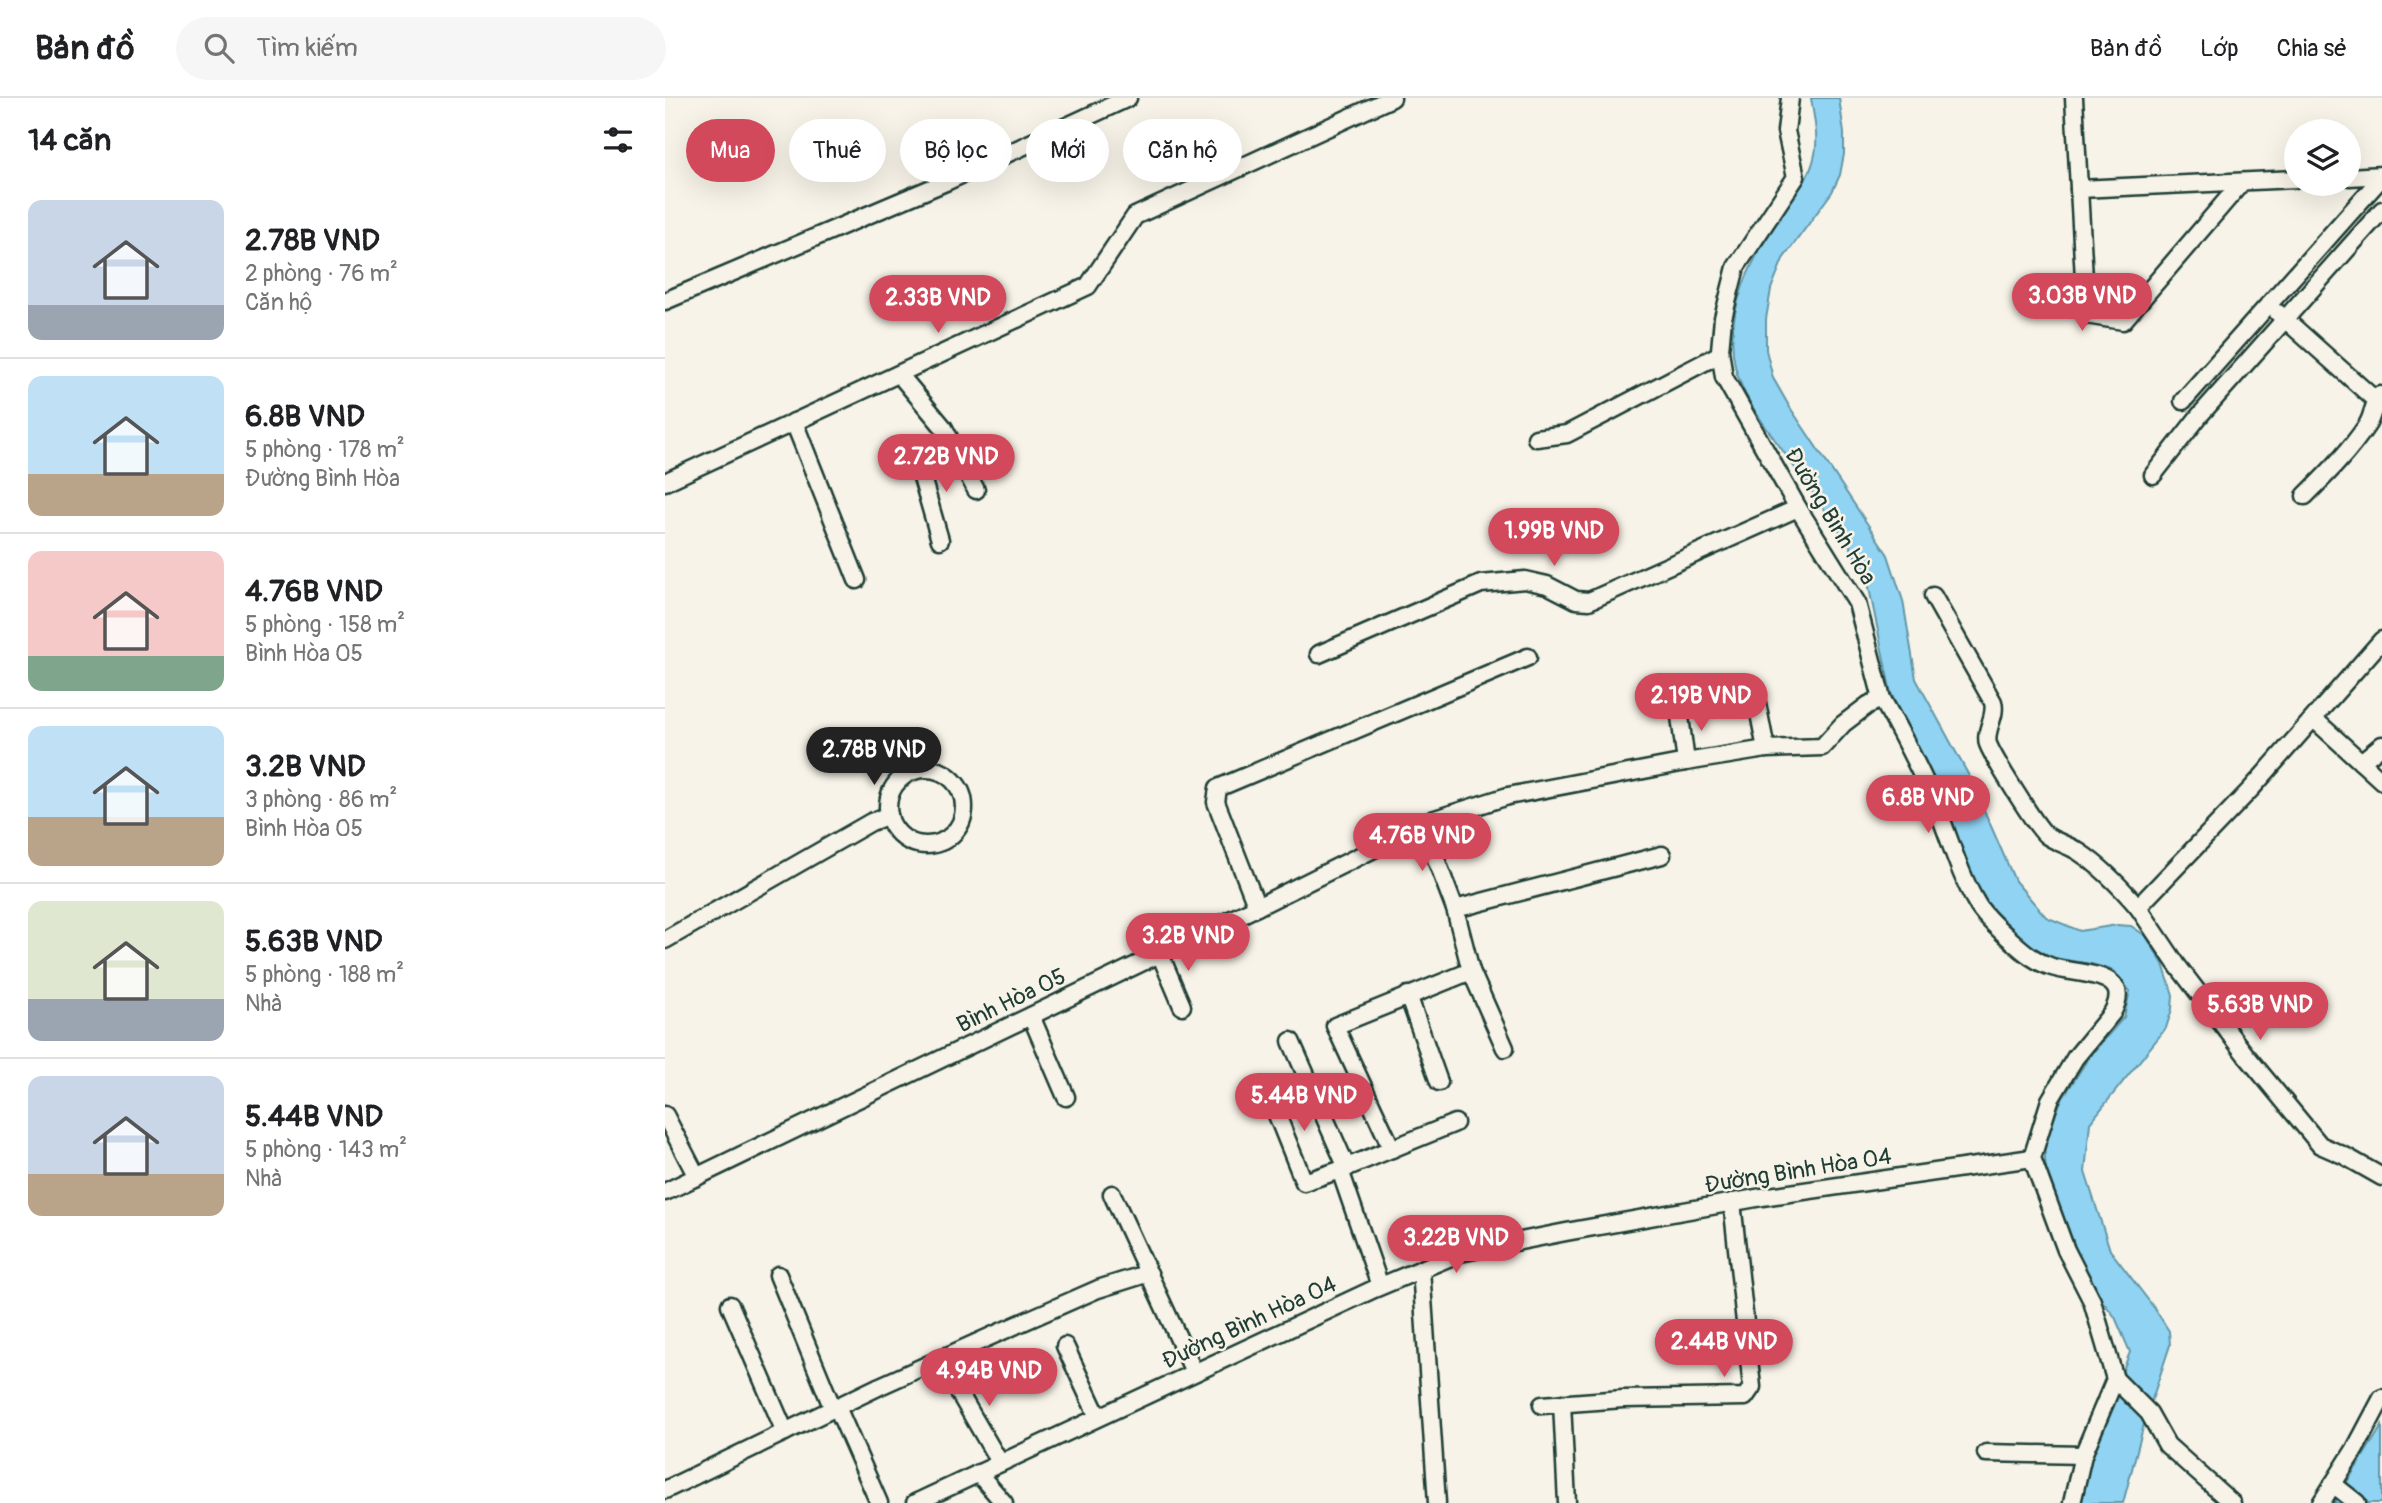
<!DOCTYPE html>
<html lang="vi">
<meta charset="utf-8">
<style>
body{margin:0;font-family:Pangolin,sans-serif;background:#f6f6f6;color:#202124;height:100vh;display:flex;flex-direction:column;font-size:26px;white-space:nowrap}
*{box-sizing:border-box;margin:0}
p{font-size:23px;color:#757577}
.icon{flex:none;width:38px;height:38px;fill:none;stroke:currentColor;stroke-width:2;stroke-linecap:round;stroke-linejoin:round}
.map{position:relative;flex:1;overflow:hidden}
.panel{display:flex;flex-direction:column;background:#fff;width:665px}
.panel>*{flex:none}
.banner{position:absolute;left:21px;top:21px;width:665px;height:63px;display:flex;gap:14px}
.fabs{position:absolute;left:1619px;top:21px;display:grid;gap:14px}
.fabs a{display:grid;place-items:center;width:77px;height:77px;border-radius:50%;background:#fff;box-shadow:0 7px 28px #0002;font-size:35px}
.price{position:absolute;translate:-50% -60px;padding:0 16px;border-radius:24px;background:#d1495b;color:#fff;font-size:23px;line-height:46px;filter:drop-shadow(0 2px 4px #0008)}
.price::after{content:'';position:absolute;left:50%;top:42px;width:21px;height:16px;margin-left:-10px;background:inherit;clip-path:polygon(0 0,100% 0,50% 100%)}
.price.current{background:#222;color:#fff}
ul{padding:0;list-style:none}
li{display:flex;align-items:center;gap:21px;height:175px;padding:0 28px}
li+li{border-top:2px solid #e0e0e0}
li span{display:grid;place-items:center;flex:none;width:196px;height:140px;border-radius:14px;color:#555}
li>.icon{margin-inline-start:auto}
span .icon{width:84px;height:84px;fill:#fffc;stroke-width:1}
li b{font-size:30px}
h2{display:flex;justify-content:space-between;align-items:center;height:84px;padding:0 28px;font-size:30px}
.tag{padding:0 24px;border-radius:32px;background:#fff;box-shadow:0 7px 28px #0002;font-size:24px;line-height:63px}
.tag.current{background:#d1495b;color:#fff}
header{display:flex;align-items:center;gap:42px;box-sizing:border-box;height:98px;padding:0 35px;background:#fff;border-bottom:2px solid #e0e0e0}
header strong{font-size:33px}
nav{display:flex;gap:38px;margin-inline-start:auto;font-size:24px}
.search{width:490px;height:63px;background:#f6f6f6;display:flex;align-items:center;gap:18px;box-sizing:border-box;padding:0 24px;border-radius:38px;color:#757577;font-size:26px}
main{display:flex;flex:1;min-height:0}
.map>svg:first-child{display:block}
.water{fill:#91d3f3;stroke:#6397a7;stroke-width:2}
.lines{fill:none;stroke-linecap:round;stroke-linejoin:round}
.minor-casing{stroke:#1f3d34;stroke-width:21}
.minor{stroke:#f7f3e8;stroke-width:16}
.labels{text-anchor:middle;stroke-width:5;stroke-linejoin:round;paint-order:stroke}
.street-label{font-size:23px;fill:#1f3d34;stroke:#f7f3e8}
</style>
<header>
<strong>Bản đồ</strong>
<div class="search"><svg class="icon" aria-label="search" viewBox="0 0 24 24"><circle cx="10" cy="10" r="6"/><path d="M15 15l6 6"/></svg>Tìm kiếm</div>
<nav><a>Bản đồ</a><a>Lớp</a><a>Chia sẻ</a></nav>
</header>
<main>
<section class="panel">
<h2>14 căn<svg class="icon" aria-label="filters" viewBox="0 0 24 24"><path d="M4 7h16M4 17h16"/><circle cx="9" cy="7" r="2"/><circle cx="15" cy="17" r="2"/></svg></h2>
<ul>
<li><span style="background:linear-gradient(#c9d6e8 75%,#9aa5b1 0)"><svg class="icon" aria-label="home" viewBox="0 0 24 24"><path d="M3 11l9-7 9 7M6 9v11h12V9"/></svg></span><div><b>2.78B VND</b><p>2 phòng · 76 m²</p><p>Căn hộ</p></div></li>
<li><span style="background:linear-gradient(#bfe0f5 70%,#b9a48a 0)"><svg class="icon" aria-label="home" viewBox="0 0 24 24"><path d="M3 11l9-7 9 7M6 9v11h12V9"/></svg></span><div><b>6.8B VND</b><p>5 phòng · 178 m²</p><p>Đường Bình Hòa</p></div></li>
<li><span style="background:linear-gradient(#f6c9c9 75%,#7fa58c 0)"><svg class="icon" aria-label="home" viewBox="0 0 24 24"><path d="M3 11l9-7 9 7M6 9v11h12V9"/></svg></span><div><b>4.76B VND</b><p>5 phòng · 158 m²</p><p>Bình Hòa 05</p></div></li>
<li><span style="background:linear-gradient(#bfe0f5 65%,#b9a48a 0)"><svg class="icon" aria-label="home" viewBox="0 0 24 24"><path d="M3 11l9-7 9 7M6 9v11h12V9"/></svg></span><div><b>3.2B VND</b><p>3 phòng · 86 m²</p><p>Bình Hòa 05</p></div></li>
<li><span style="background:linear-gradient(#dfe7d0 70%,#9aa5b1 0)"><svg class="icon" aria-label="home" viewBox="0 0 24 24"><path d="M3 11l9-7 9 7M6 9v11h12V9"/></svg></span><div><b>5.63B VND</b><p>5 phòng · 188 m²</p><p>Nhà</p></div></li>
<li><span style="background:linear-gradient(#c9d6e8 70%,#b9a48a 0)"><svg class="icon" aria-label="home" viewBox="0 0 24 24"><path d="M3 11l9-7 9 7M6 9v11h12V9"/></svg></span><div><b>5.44B VND</b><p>5 phòng · 143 m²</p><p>Nhà</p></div></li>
</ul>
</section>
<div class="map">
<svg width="1717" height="1405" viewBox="0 0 1717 1405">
<rect width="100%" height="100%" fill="#f7f3e8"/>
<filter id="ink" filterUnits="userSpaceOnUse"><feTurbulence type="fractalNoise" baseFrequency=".0143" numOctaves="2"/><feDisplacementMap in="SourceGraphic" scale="14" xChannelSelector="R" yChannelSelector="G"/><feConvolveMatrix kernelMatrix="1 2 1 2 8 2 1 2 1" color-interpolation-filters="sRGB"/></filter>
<g filter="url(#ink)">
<!-- water -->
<g class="water">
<path d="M1146 0H1174L1179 35V56L1175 77 1167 94 1118 161 1106 191 1101 221V252L1108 280 1124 308 1223 457 1238 503 1251 581 1304 678 1350 783 1381 819 1415 833 1452 827 1466 828 1481 838 1498 866 1508 897 1507 911 1501 930 1425 1025 1420 1074 1445 1152 1490 1211 1504 1233 1505 1247 1479 1326 1458 1405H1414L1424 1358 1465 1254 1450 1219 1427 1190 1400 1131 1381 1074 1379 1046 1396 1003 1424 959 1459 919 1465 893 1447 872 1426 866 1382 859 1364 846 1317 802 1226 595 1203 485 1185 448C1164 417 1142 387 1120 356 1102 330 1077 300 1070 268 1058 212 1088 159 1118 114 1129 98 1143 82 1148 64 1155 43 1149 21 1146 0Z"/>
<polygon points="1717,1328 1717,1405 1669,1405"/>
</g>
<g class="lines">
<!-- minor casing -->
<g class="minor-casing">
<g id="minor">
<polyline points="1409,0 1421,217 1458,223 1577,84"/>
<polyline points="1684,79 1717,77"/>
<polyline points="1414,91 1631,81"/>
<polyline points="0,203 283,83 463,0"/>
<polyline points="1613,215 1717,308"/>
<polyline points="234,276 279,330 311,392"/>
<polyline points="1518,303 1717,79"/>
<polyline points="129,324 192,482"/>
<polyline points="871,340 902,336 1055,256"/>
<polyline points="1488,377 1535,317 1717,112"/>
<polyline points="0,384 423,188 470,118 727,0"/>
<path d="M1640 398C1662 376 1684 354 1702 327 1708 318 1708 306 1715 297"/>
<polyline points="275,442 256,376 291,352"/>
<path d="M1268 498 1328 604C1332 619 1319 632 1323 646 1328 659 1371 729 1381 737 1390 744 1404 747 1414 754 1437 769 1455 788 1473 809L1587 690 1717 542"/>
<polyline points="654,556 816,486 860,482 882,487 911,502 924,503 1133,410"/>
<path d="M1217 601C1239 640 1259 679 1276 720 1287 748 1296 779 1311 804 1318 818 1335 832 1347 843 1359 854 1371 864 1387 869 1411 877 1471 872 1447 915L1410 960 1385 1002 1367 1060 1401 1152 1427 1203 1450 1281 1418 1357 1407 1405"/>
<polyline points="1092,605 1101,651"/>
<polyline points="1014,611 1021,664"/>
<polyline points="1649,621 1717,683"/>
<polyline points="1696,664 1717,647"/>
<circle cx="261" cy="709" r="38"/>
<polyline points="758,727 790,811 806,873 840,950"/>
<polyline points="592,809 551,704 553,690 863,559"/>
<polyline points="1473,809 1512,867 1580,956 1655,1047 1680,1058 1717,1079"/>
<polyline points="790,811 997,757"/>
<polyline points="0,842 206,724 224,717"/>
<polyline points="495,856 517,908"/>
<polyline points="743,897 774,984"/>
<polyline points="366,918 401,999"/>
<polyline points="626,943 682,1070"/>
<polyline points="604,997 639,1084 675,1072"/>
<polyline points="0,1017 32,1079"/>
<polyline points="727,1051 670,928 806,873"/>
<polyline points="0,1094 592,809 767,722 843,698 1021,664 1101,651 1157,649 1178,626 1203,607 1217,601 1192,505 1133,410 1059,279 1055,252 1058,220 1071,169 1131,79 1121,33 1125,0"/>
<polyline points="447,1096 529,1274"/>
<polyline points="756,1171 772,1405"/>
<polyline points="113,1177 168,1311"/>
<polyline points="715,1188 675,1072 790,1025"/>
<polyline points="65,1207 120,1334"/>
<polyline points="400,1248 433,1319"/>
<polyline points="282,1274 335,1365"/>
<polyline points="1450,1281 1484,1315 1502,1347 1567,1405"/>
<polyline points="897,1305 902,1405"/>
<polyline points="877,1307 958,1301 1080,1299 1087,1289 1067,1104"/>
<polyline points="172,1309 214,1405"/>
<polyline points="1321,1355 1418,1357"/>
<polyline points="313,1375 339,1405"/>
<polyline points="1668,1386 1692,1405"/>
<polyline points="0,1392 215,1288 333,1235 433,1191 484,1175"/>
<polyline points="250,1405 709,1191 795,1155 901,1134 1097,1099 1367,1060"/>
<polyline points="1656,1405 1690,1351 1717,1300"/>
</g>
</g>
<!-- minor -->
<use href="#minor" class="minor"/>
</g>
</g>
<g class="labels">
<!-- street labels -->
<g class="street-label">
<text transform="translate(1166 418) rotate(59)" y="8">Đường Bình Hòa</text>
<text transform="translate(346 902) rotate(-26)" y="8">Bình Hòa 05</text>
<text transform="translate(1133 1072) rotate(-9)" y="8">Đường Bình Hòa 04</text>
<text transform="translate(584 1224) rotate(-25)" y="8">Đường Bình Hòa 04</text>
</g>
</g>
</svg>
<div class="fabs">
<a><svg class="icon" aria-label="layers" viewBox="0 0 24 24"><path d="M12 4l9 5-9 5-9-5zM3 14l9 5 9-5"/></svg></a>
</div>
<b class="price" style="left:1417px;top:235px">3.03B VND</b>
<b class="price" style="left:273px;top:237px">2.33B VND</b>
<b class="price" style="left:281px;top:396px">2.72B VND</b>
<b class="price" style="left:889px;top:470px">1.99B VND</b>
<b class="price" style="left:1036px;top:635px">2.19B VND</b>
<b class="price current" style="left:209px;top:689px">2.78B VND</b>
<b class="price" style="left:1263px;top:737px">6.8B VND</b>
<b class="price" style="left:757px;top:775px">4.76B VND</b>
<b class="price" style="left:523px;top:875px">3.2B VND</b>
<b class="price" style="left:1595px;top:944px">5.63B VND</b>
<b class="price" style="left:639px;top:1035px">5.44B VND</b>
<b class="price" style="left:791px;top:1177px">3.22B VND</b>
<b class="price" style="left:1059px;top:1281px">2.44B VND</b>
<b class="price" style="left:324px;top:1310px">4.94B VND</b>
<div class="banner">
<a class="tag current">Mua</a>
<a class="tag">Thuê</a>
<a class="tag">Bộ lọc</a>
<a class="tag">Mới</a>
<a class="tag">Căn hộ</a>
</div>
</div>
</main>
